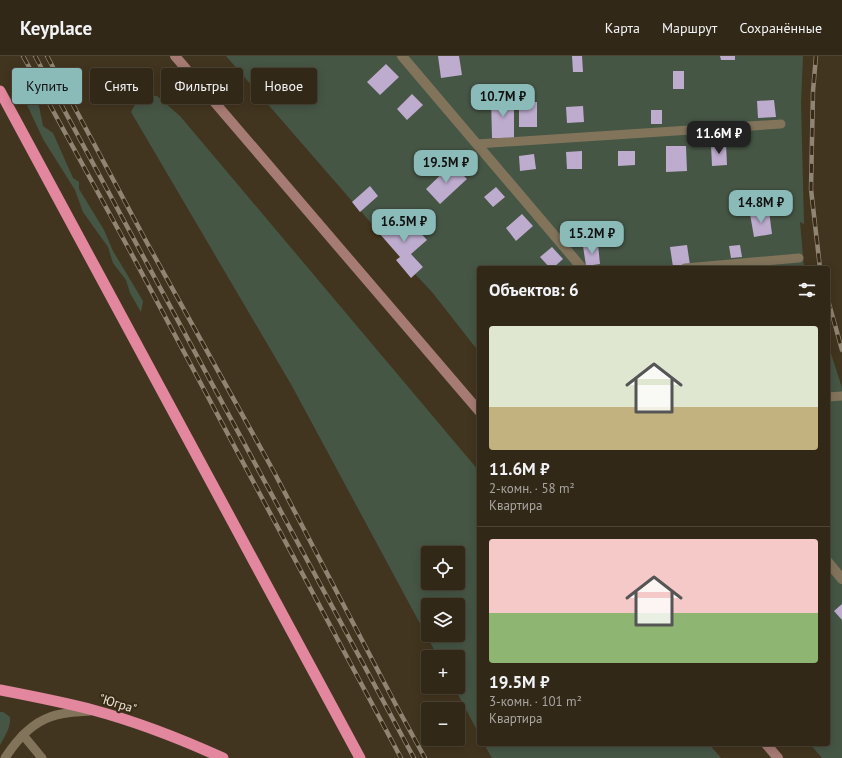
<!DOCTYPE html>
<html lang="ru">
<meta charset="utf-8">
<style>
body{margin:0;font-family:"PT Sans",sans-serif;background:#3a3020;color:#f1f3f6;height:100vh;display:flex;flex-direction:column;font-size:15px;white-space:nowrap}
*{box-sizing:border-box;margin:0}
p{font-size:13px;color:#a8a6a1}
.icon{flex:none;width:22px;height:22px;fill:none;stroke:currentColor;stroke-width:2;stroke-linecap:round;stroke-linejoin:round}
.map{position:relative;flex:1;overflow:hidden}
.drawer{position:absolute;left:477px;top:210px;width:353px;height:480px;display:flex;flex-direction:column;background:#322817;border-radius:4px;box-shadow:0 2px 10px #0003,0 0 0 1px #4d4436}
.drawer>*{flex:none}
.hud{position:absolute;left:12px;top:12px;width:380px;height:36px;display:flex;gap:8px}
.fabs{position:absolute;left:421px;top:490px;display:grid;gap:8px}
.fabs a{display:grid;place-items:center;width:44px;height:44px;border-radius:4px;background:#322817;box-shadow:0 2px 10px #0003,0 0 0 1px #4d4436;font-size:20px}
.price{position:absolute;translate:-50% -34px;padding:0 9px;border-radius:8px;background:#8bbbb9;color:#111;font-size:13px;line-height:26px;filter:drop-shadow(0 1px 2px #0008)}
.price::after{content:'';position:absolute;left:50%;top:24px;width:12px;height:9px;margin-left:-6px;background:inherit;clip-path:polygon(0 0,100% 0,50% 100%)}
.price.current{background:#222;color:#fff}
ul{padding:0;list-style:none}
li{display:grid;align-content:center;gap:8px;height:212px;padding:0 12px}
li+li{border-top:1px solid #4d4436}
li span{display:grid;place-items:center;height:124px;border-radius:4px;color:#555}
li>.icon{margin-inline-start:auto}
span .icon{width:72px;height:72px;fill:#fffc;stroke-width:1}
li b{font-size:17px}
h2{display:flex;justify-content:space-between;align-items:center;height:48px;padding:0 12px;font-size:17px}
.pill{padding:0 14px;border-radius:4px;background:#322817;box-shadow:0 2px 10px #0003,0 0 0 1px #4d4436;font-size:14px;line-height:36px}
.pill.current{background:#8bbbb9;color:#111}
header{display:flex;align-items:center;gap:24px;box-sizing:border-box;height:56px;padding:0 20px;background:#322817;border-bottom:1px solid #4d4436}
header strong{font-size:19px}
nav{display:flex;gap:22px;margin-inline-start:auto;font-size:14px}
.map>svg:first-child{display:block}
.green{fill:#465645;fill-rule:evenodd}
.building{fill:#beaccf}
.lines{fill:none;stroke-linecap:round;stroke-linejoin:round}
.service{stroke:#82745b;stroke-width:9}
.minor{stroke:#82745b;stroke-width:10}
.secondary{stroke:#a67b74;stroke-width:10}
.trunk{stroke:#e2879e;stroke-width:11}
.rail-casing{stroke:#908573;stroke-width:4.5}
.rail{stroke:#382b15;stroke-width:3;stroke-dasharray:9;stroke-linecap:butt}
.labels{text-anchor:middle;stroke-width:4;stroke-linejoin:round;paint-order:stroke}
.street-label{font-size:13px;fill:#eae2d4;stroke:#382b15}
</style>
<header>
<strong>Keyplace</strong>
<nav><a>Карта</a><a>Маршрут</a><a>Сохранённые</a></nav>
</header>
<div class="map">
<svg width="842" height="702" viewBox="0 0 842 702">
<rect width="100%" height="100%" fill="#42351f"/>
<!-- green -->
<g class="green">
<polygon points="226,0 803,0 801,47 804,168 800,166 804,212 479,212 479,296 432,236 415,218 423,211 411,198 404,205"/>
<polygon points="17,11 39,50 43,70 53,77 73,122 79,126 79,133 104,174 113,195 143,245 141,256 130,237 126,224 113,207 108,191 83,156 75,134 43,83 11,15"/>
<path d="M140 39 157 40 180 60 479 415V678L454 631H458V601H438L292 330 131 56ZM428 497H458V527H428ZM428 549H458V579H428Z"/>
<polygon points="828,288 842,332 842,702 822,702 810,688 828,688"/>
<path d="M0 656H3L10 661C11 671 5 680 0 689Z"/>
<polygon points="484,688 709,688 721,702 492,702"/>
</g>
<!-- building -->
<g class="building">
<polygon points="438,0 459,0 462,19 441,22"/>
<polygon points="572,0 582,0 583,16 573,16"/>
<polygon points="720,0 735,0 735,4 721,4"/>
<polygon points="386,8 399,21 380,39 367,26"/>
<rect x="673" y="15" width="11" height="18"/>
<polygon points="412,38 423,49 407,64 397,53"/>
<polygon points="491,43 514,43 514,82 492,82"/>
<polygon points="774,44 776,61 758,62 757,45"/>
<rect x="519" y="46" width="18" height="25"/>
<polygon points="583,50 584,66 567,67 566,51"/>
<rect x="651" y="54" width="11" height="14"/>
<polygon points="726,88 727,109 712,110 711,89"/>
<polygon points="666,90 686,90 687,115 666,116"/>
<polygon points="582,95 582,113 567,113 566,96"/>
<polygon points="618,95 635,95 635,109 618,110"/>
<polygon points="534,98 536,113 520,115 519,100"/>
<polygon points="452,108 467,123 440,148 426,133"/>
<polygon points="370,130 378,140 360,156 352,146"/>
<polygon points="496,131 505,141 493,151 484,141"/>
<polygon points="769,155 772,178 754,181 750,158"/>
<polygon points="402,157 427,184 411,198 423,211 411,222 396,204 400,201 379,177"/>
<polygon points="522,158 533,170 516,185 506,172"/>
<polygon points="598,188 600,208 586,210 583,190"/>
<polygon points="687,189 690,209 673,211 670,191"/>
<polygon points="740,189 742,201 731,202 729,190"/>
<polygon points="552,191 563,203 553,212 550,212 540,201"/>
<polygon points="842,548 842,564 834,555"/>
</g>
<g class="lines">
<!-- service -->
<g class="service">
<polyline points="477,88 781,68"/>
<polyline points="685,212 799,202"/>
<polyline points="828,341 842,340"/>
<polyline points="23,679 42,702"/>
<path d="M5 702C16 685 30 668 50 661 62 656 77 656 90 655"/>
</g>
<!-- minor -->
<g class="minor">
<polyline points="402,0 582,212"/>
<polyline points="828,506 842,523"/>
</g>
<!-- secondary -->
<g class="secondary">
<polyline points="175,0 479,355"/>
<polyline points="766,688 778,702"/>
</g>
<!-- trunk -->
<g class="trunk">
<polyline points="0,35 360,702"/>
<path d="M0 634C31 640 62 646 93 654 138 666 181 683 223 702"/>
</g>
<!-- rail casing -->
<g class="rail-casing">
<g id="rail">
<polyline points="23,0 130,195 401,702"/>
<polyline points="35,0 414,702"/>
<polyline points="47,0 146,185 274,416 397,651 425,702"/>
<polyline points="816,0 813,35 811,133 820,212"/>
<polyline points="828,244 842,294"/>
</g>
</g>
<!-- rail -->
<use href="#rail" class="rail"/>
</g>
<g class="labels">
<!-- street labels -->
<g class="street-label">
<text transform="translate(118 647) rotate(17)" y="5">"Югра"</text>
</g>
</g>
</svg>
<div class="fabs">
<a><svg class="icon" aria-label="locate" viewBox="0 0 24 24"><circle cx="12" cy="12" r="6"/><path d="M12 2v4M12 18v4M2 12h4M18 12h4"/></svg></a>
<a><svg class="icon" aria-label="layers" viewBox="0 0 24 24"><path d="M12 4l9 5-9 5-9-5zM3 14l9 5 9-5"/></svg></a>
<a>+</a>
<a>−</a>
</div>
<b class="price" style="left:503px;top:62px">10.7M ₽</b>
<b class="price current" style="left:719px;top:99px">11.6M ₽</b>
<b class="price" style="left:446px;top:128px">19.5M ₽</b>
<b class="price" style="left:761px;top:168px">14.8M ₽</b>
<b class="price" style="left:404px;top:187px">16.5M ₽</b>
<b class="price" style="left:592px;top:199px">15.2M ₽</b>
<div class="hud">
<a class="pill current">Купить</a>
<a class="pill">Снять</a>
<a class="pill">Фильтры</a>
<a class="pill">Новое</a>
</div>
<section class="drawer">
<h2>Объектов: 6<svg class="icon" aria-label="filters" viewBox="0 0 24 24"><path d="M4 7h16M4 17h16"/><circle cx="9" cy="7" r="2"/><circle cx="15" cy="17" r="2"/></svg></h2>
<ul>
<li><span style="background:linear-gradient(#dfe7d0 65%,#c2b280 0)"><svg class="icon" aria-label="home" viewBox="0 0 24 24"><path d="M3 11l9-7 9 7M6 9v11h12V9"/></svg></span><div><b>11.6M ₽</b><p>2-комн. · 58 m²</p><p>Квартира</p></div></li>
<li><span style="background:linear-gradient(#f6c9c9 60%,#8fb573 0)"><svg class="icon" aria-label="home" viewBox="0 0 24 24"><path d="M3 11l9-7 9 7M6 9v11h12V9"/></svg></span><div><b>19.5M ₽</b><p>3-комн. · 101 m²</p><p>Квартира</p></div></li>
</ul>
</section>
</div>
